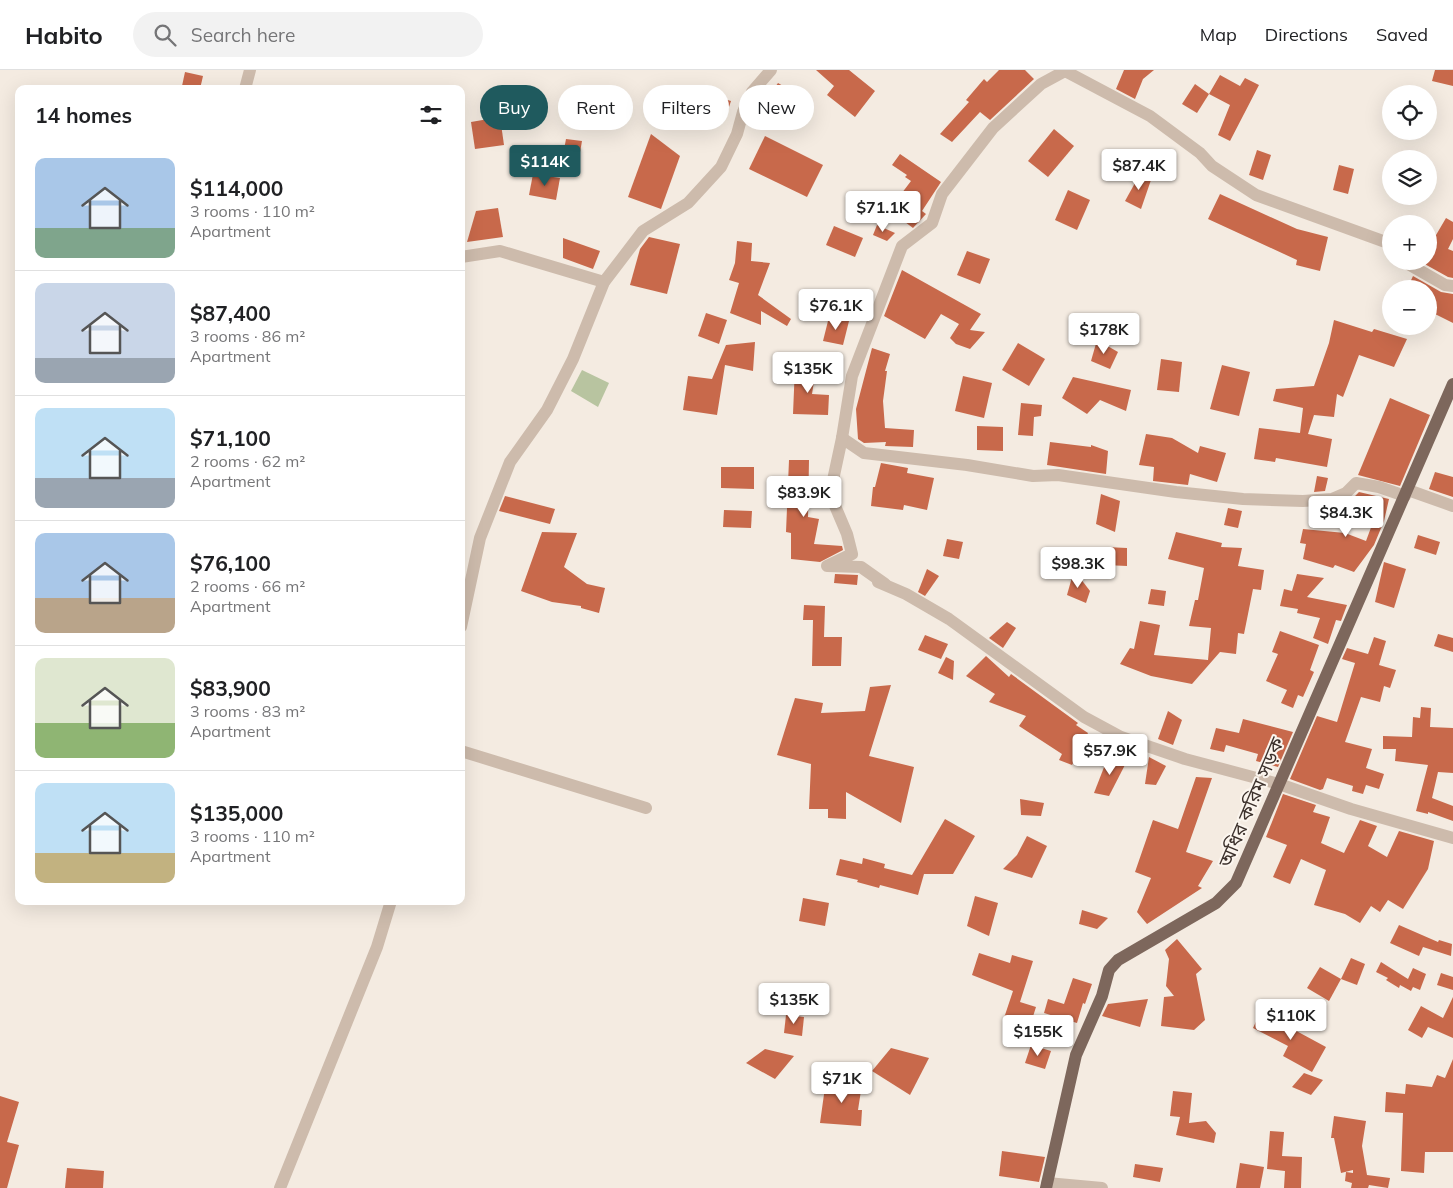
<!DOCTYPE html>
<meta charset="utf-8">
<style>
body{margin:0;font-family:Mulish,"Noto Sans Bengali",sans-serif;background:#f2f2f2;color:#202124;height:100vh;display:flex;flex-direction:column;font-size:19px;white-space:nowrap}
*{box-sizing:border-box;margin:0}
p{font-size:16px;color:#757577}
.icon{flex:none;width:28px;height:28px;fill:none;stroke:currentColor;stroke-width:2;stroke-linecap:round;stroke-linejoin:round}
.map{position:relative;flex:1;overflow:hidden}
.panel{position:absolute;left:15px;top:15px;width:450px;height:820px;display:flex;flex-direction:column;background:#fff;border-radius:10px;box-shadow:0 5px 20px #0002}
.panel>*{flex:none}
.guide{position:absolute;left:480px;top:15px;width:475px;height:45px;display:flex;gap:10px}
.fabs{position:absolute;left:1382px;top:15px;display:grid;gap:10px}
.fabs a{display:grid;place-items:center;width:55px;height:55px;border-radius:50%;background:#fff;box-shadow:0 5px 20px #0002;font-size:25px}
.price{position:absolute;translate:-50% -42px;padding:0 11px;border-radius:5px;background:#fff;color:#222;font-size:16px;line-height:32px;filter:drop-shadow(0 1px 2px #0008)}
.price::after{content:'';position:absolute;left:50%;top:30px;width:15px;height:11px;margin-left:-8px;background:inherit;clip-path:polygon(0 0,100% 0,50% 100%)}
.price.active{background:#1f5a5e;color:#fff}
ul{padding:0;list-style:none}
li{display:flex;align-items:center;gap:15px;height:125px;padding:0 20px}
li+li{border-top:1px solid #e0e0e0}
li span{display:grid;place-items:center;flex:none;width:140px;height:100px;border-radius:10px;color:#555}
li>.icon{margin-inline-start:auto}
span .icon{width:60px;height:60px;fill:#fffc;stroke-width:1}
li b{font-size:21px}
h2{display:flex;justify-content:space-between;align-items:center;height:60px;padding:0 20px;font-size:21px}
.tag{padding:0 18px;border-radius:22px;background:#fff;box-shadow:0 5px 20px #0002;font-size:18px;line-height:45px}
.tag.active{background:#1f5a5e;color:#fff}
header{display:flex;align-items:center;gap:30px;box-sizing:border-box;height:70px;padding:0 25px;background:#fff;border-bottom:1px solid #e0e0e0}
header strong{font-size:24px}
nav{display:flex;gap:28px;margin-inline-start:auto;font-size:18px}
.search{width:350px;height:45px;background:#f2f2f2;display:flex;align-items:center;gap:12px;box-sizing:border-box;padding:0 18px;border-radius:28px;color:#757577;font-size:19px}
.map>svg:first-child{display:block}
.green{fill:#b8c4a0}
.building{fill:#c8694b}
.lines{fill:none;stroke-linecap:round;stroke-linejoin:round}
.minor{stroke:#cdbbac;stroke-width:12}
.major{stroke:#7d675c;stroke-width:12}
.labels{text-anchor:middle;stroke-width:4;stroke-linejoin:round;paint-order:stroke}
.street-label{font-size:19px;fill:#3b302b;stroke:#fbf5ee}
</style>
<header>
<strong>Habito</strong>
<div class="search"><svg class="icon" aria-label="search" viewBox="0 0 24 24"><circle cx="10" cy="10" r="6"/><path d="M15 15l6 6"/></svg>Search here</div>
<nav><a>Map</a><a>Directions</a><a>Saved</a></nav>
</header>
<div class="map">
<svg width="1453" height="1118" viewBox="0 0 1453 1118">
<rect width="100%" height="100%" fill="#f4ebe1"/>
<!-- green -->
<polygon class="green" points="582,300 609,313 598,337 571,321"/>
<!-- building -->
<g class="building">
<polygon points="816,0 849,0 875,21 855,47 827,25 834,16"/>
<polygon points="999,0 1025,0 1034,9 990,50 980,42 952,72 940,64 969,32 966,30 984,9 987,12"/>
<polygon points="1124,0 1154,0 1143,9 1135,29 1116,19"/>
<polygon points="1435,0 1453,0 1453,16 1432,11"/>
<polygon points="185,2 203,6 200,19 182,16"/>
<polygon points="1220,5 1240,16 1245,8 1259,15 1230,71 1218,65 1230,35 1209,24"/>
<polygon points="778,13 793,22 778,40 766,30"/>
<polygon points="1195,14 1209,24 1197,43 1182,34"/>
<polygon points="704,23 731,31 727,43 698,32"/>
<polygon points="500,47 504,75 475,79 471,52"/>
<polygon points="1054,59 1074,76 1048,107 1028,91"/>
<polygon points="651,64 680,86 661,139 628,127"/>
<polygon points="765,66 823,95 807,127 749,99"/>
<polygon points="566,69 582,71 576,105 561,95"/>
<polygon points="1111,80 1133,90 1127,104 1104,94"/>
<polygon points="1257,80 1271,85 1263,110 1249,105"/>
<polygon points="900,84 941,112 922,141 926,144 913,158 889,140 911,111 905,107 907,105 892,95"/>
<polygon points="1163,84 1174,89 1168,100 1157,94"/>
<polygon points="1339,95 1354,99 1348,124 1333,120"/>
<polygon points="533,104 560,108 556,130 529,125"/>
<polygon points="1140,104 1152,107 1141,139 1125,131"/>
<polygon points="1068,120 1090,130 1077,160 1055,150"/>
<polygon points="1220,124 1297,159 1328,167 1320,201 1296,195 1297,190 1208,149"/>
<polygon points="498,138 503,167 467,172 476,141"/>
<polygon points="1446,148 1453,152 1453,169 1448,179 1453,181 1453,208 1448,207 1421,192 1429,191 1429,177"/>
<polygon points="877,155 895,163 887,171 873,165"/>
<polygon points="834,156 863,168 855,187 826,175"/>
<polygon points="649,167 680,174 667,224 630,215 640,179"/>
<polygon points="563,168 600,181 593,199 563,188"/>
<polygon points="737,171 752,173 751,191 770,193 758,225 791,249 787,256 761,241 761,255 730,243 739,213 729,210 735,193"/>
<polygon points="967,181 990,189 980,214 957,205"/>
<polygon points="902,200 981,244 970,260 985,262 970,279 956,274 950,268 959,254 941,244 925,269 884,246"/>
<polygon points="1413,206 1441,222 1453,224 1453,253 1429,241 1429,219 1407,219"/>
<polygon points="821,232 856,248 855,251 815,245"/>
<polygon points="706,243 727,250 719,274 698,266"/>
<polygon points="829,247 849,251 843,275 823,271"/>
<polygon points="1334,250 1372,262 1374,259 1407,269 1394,297 1359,285 1343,327 1337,324 1334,347 1314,345 1308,364 1332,369 1327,397 1276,388 1275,392 1254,389 1259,358 1300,363 1303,338 1273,331 1276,319 1314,316 1329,273"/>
<polygon points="1097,270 1118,282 1110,299 1091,291"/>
<polygon points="755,272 753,301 725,295 717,345 683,340 688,306 712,309 726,275"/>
<polygon points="1018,273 1045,289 1029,316 1002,300"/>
<polygon points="872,278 890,284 885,301 887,301 883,331 885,358 914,360 913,377 885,376 886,372 864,373 858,369 856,339"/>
<polygon points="1161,289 1182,292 1179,322 1157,320"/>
<polygon points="1222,295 1250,302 1239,346 1210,339"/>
<polygon points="795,296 816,299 812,324 829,325 828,345 793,344"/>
<polygon points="963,306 992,313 984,348 955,341"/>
<polygon points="1073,307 1131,320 1126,341 1100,330 1087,344 1062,328"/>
<polygon points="1390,328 1430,345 1400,416 1358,405"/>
<polygon points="1021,333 1042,335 1041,346 1034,347 1033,366 1018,365"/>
<polygon points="977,356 1003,357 1003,381 977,380"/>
<polygon points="1146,364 1172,368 1198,383 1200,376 1226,383 1217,412 1190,404 1188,415 1153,411 1154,397 1139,395"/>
<polygon points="1050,372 1091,377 1091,375 1108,381 1106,404 1047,395"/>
<polygon points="789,390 809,390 808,447 819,449 814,474 842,476 843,480 820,492 791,489 791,463 786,462"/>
<polygon points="881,393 908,398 907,403 934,408 927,440 904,435 903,440 871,436 873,417 875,417"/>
<polygon points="721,397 754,397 754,419 721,418"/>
<polygon points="1435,402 1453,407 1453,427 1429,419"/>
<polygon points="1317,406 1328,408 1325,421 1314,422"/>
<polygon points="1359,422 1389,429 1384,451 1374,475 1354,502 1335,495 1333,498 1303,489 1306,474 1300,473 1303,459 1345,463 1366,471 1376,444 1351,438 1354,427"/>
<polygon points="1101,424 1120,431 1115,462 1096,454"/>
<polygon points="505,426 555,439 550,454 499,441"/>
<polygon points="1228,438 1242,441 1238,458 1224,455"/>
<polygon points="724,440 752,441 751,458 723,457"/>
<polygon points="542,462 577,463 564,497 587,514 605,518 599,543 581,538 581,536 552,532 521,521"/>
<polygon points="1176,462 1222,473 1221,477 1242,478 1238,496 1264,500 1261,520 1253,519 1244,564 1238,563 1236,584 1220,582 1192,614 1151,606 1120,594 1130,578 1134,579 1140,551 1160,555 1154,585 1208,590 1211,558 1189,556 1195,530 1198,530 1204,498 1168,489"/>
<polygon points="1418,465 1440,472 1436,485 1414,478"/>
<polygon points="947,469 963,472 959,489 943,486"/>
<polygon points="1106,477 1127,478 1127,496 1105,495"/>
<polygon points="1384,492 1406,499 1394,538 1375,532"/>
<polygon points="927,499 939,506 925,526 918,522"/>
<polygon points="1074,500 1090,521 1086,533 1067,525"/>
<polygon points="835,504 858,505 857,515 834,513"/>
<polygon points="1297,504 1324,508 1307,527 1347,535 1341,551 1336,550 1328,574 1313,568 1320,548 1297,543 1298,539 1280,536 1284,519 1292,521"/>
<polygon points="1151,519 1166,521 1164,536 1148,534"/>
<polygon points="804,535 825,536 824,567 842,567 841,596 812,596 813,550 803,550"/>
<polygon points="1007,552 1016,558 1003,578 989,568"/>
<polygon points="1280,561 1319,575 1310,600 1314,602 1303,627 1298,625 1293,638 1281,633 1287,620 1266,611 1278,584 1272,582"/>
<polygon points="1438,564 1453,568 1453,582 1434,576"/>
<polygon points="925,565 948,574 941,589 918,580"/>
<polygon points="1374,567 1386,571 1379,595 1396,600 1390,618 1384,616 1380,632 1361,627 1345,672 1372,679 1366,698 1384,704 1379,719 1366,715 1363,724 1352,721 1353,716 1327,708 1323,719 1320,720 1290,709 1317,646 1337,652 1355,593 1342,589 1347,578 1368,584"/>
<polygon points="986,586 1009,607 1011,604 1078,653 1076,655 1088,663 1072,695 1059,690 1062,684 1019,656 1026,646 989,632 995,624 966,606"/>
<polygon points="946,587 954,591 953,610 938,603"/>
<polygon points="891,615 869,686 914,697 901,753 846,722 846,749 828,748 828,739 809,739 811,694 777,685 795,628 823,633 821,643 865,641 870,617"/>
<polygon points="1421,637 1431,638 1430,657 1453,658 1453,703 1438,702 1432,728 1453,736 1453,751 1428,742 1428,744 1416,741 1428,695 1395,691 1396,679 1383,679 1383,666 1412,667 1413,647 1420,648"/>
<polygon points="1168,641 1182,650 1173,675 1158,669"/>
<polygon points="1243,649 1293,662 1278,697 1256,691 1258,684 1226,675 1224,682 1210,679 1216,658 1239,663"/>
<polygon points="1108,687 1128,689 1109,726 1094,723"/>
<polygon points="1149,687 1166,696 1156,715 1145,714"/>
<polygon points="1196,707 1212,708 1186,782 1213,791 1198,816 1202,818 1147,854 1137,842 1151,808 1135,802 1153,750 1178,759"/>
<polygon points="1283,724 1316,735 1313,742 1330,747 1321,773 1344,783 1360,750 1377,756 1368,776 1387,787 1399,761 1434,771 1428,799 1403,839 1388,830 1380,842 1371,836 1360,853 1345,844 1314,835 1326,800 1301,789 1290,814 1273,807 1287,775 1266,767"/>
<polygon points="1020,729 1044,733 1041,746 1021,745"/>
<polygon points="945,749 975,766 953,804 924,804 918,825 880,815 879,818 857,812 858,810 836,805 840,789 862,794 863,788 885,794 884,798 912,805"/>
<polygon points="1027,766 1047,776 1032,808 1003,799 1017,785"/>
<polygon points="975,826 998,833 989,866 967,856"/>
<polygon points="803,828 829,833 825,856 799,851"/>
<polygon points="1082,840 1108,848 1097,859 1079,854"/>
<polygon points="1399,855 1438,872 1439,870 1452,874 1451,886 1423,877 1419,886 1390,873"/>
<polygon points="1177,869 1202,899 1196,904 1205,950 1194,960 1161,956 1164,927 1174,926 1166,916 1169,889 1165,880"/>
<polygon points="979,883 1010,893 1012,885 1033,891 1020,932 1036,937 1030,956 1004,948 1013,921 972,905"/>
<polygon points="1351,888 1365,894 1357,915 1341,909"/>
<polygon points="1381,892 1408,909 1413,898 1426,904 1420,920 1413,917 1411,921 1400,915 1399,918 1386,910 1388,908 1376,902"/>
<polygon points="1320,897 1341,909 1329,931 1307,918"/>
<polygon points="1441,903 1453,907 1453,920 1437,915"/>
<polygon points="1073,908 1092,914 1085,934 1083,933 1077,953 1044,943 1048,929 1064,934"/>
<polygon points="1453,927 1453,968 1428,957 1422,968 1408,960 1421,936 1443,948"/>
<polygon points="1148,929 1140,957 1102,946 1108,934"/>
<polygon points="1262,939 1291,954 1289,957 1326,977 1312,1002 1283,986 1288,976 1253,958"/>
<polygon points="786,945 804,947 802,966 784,963"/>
<polygon points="1031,975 1051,981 1045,999 1025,993"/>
<polygon points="891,978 929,988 910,1025 872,1001"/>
<polygon points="765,979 794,986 775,1009 746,993"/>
<polygon points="1453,989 1453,1082 1425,1082 1424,1103 1401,1101 1403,1043 1385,1042 1386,1022 1405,1024 1406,1014 1432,1017 1437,1005 1445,1008"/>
<polygon points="1304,1003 1323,1010 1311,1025 1292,1017"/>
<polygon points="826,1010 862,1014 858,1040 862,1040 861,1056 820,1053"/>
<polygon points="1173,1021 1192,1023 1189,1053 1206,1051 1216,1063 1214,1073 1176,1065 1180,1047 1170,1046"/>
<polygon points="0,1026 19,1032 7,1072 19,1075 7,1118 0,1118"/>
<polygon points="1334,1046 1366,1051 1362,1076 1367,1105 1390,1108 1388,1118 1369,1115 1368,1118 1351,1118 1352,1113 1345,1111 1346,1102 1353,1103 1353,1100 1341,1103 1334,1068 1331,1068"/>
<polygon points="1270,1061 1284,1062 1282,1086 1302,1087 1301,1118 1284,1118 1285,1101 1267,1099"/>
<polygon points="1002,1081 1045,1087 1039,1112 999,1106"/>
<polygon points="1240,1093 1264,1097 1260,1118 1236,1118"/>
<polygon points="1135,1094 1163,1098 1160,1112 1133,1107"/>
<polygon points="67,1098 104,1101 103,1118 65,1118"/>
</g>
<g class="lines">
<!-- minor -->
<g class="minor">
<polyline points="245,19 250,0"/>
<polyline points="461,187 500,181 604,212"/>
<polyline points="1409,191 1410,195 1445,215 1453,216"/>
<polyline points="842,368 864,383 967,395 1033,406 1058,405 1176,422 1243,429 1303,431 1332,429 1346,423 1356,413 1379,417 1405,426"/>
<polyline points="1408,420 1453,436"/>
<polyline points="878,512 906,524 949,549 1084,647 1121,667 1185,689 1279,714 1351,739 1453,768"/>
<polyline points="885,514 861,497 827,496 852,484 847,464 830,424 842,368 852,306 902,176 932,153 942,124 993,58 1041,14 1065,1 1150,46 1200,83 1212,96 1256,125 1391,174"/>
<polyline points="461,557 480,468 510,392 547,340 573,289 604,212 643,161 688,133 721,97 737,64 743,42 752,22 771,0"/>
<polyline points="461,681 646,738"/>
<polyline points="1047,1113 1102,1118"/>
<polyline points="280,1118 377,877 391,831"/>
</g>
<!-- major -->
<polyline class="major" points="1046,1118 1076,985 1102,926 1109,900 1118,890 1216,833 1236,813 1453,314"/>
</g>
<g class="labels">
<!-- street labels -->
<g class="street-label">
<text transform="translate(1251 732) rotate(-67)" y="7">অধির করিম সড়ক</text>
</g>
</g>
</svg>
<div class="fabs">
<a><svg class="icon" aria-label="locate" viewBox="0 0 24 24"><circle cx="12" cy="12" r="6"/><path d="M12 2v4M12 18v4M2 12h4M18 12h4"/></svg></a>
<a><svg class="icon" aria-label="layers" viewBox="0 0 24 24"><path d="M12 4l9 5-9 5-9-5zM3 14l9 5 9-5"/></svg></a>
<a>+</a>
<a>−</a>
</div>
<b class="price active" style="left:545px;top:117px">$114K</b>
<b class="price" style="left:1139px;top:121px">$87.4K</b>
<b class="price" style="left:883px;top:163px">$71.1K</b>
<b class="price" style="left:836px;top:261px">$76.1K</b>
<b class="price" style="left:1104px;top:285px">$178K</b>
<b class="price" style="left:808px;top:324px">$135K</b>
<b class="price" style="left:804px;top:448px">$83.9K</b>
<b class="price" style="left:1346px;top:468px">$84.3K</b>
<b class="price" style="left:1078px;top:519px">$98.3K</b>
<b class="price" style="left:1110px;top:706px">$57.9K</b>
<b class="price" style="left:794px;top:955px">$135K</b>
<b class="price" style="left:1291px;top:971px">$110K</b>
<b class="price" style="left:1038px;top:987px">$155K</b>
<b class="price" style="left:842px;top:1034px">$71K</b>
<div class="guide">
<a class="tag active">Buy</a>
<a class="tag">Rent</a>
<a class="tag">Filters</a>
<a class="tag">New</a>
</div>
<section class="panel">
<h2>14 homes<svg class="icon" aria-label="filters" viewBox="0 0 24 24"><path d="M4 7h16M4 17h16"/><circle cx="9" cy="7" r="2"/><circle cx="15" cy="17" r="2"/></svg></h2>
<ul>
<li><span style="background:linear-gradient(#a9c7e8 70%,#7fa58c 0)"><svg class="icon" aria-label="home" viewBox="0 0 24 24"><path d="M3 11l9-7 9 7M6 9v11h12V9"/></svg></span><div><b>$114,000</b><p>3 rooms · 110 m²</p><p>Apartment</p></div></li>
<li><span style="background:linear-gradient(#c9d6e8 75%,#9aa5b1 0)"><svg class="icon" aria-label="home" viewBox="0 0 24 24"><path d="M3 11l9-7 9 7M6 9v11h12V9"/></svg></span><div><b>$87,400</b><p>3 rooms · 86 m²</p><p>Apartment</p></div></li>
<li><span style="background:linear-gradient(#bfe0f5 70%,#9aa5b1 0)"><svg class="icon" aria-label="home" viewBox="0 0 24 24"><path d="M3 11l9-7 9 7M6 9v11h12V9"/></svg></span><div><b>$71,100</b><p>2 rooms · 62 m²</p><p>Apartment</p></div></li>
<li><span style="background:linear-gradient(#a9c7e8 65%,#b9a48a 0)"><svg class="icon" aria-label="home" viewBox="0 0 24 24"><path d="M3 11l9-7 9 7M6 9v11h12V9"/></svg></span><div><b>$76,100</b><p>2 rooms · 66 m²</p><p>Apartment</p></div></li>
<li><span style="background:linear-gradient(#dfe7d0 65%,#8fb573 0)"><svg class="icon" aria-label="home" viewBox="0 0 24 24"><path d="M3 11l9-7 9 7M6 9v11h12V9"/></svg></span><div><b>$83,900</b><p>3 rooms · 83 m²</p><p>Apartment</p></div></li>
<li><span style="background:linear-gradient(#bfe0f5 70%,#c2b280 0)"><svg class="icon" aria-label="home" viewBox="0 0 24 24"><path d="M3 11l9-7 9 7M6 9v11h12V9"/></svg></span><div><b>$135,000</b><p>3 rooms · 110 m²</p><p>Apartment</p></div></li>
</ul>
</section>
</div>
